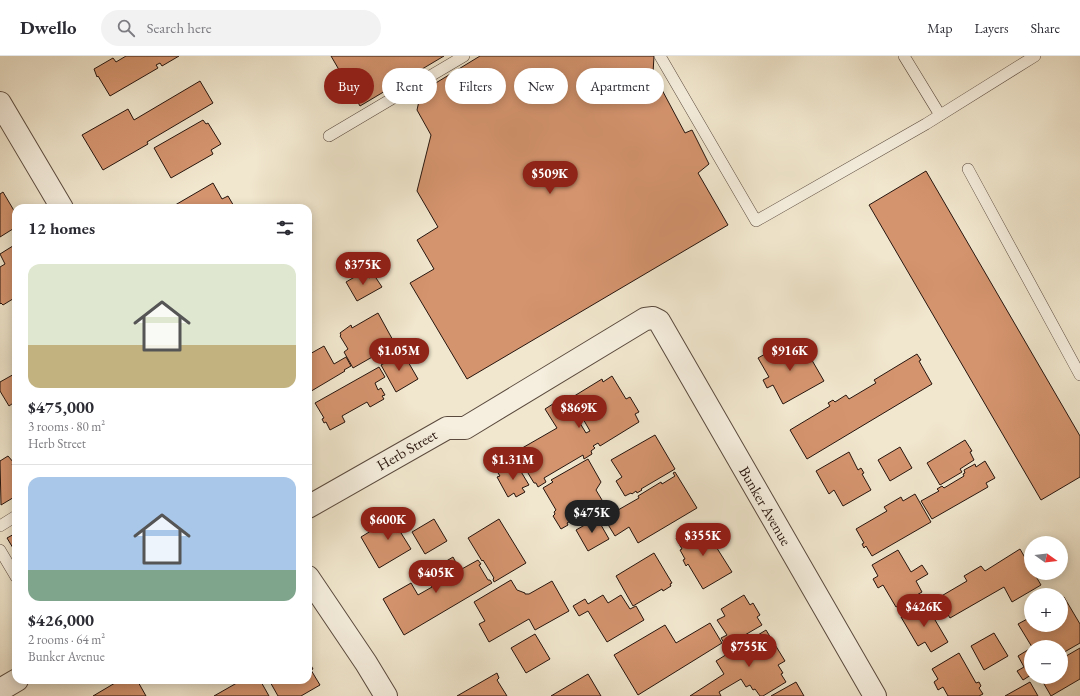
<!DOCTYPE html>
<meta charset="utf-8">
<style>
body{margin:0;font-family:"EB Garamond",serif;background:#f2f2f3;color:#2b2b33;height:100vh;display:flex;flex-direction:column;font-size:15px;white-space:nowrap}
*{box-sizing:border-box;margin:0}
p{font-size:13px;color:#7c7c81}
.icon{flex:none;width:22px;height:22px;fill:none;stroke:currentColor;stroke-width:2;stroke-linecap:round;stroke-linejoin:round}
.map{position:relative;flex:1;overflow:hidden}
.panel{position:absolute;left:12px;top:148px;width:300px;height:480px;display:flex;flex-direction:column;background:#fff;border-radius:12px;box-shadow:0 2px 10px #0003}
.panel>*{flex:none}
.top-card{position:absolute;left:324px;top:12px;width:380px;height:36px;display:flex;gap:8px}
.needle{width:26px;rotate:104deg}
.controls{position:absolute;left:1024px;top:480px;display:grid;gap:8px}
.controls a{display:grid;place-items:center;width:44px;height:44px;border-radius:50%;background:#fff;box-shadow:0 2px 10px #0003;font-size:20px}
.price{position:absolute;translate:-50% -34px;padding:0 9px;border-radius:14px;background:#8f2418;color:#fff;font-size:13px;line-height:26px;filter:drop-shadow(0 1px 2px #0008)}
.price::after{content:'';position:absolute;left:50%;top:24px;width:12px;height:9px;margin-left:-6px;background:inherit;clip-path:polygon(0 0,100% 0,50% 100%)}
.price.current{background:#222;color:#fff}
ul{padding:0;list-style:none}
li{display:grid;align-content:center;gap:8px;height:212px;padding:0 16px}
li+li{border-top:1px solid #e1e1e2}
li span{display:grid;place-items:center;height:124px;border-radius:12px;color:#555}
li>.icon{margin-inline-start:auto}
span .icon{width:72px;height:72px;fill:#fffc;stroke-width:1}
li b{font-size:17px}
h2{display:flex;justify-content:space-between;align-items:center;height:48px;padding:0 16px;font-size:17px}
.pill{padding:0 14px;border-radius:18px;background:#fff;box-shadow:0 2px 10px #0003;font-size:14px;line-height:36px}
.pill.current{background:#8f2418;color:#fff}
header{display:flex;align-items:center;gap:24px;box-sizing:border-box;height:56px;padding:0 20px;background:#fff;border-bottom:1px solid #e1e1e2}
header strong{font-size:19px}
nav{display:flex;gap:22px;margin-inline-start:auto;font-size:14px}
.search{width:280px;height:36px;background:#f2f2f3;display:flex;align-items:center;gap:10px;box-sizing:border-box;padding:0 14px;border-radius:22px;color:#7c7c81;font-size:15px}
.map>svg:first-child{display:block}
.building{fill:#d4946e;stroke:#27150e}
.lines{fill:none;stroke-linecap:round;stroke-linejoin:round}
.lane-casing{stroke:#5a4a3e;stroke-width:12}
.street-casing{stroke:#5a4a3e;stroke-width:24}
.lane{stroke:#f6efdf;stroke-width:11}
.street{stroke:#f6efdf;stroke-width:22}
.labels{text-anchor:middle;stroke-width:3.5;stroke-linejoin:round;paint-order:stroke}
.street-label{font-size:15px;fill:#27150e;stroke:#f6efdf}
</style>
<header>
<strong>Dwello</strong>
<div class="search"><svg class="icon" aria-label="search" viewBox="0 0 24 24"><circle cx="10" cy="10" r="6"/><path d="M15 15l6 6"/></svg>Search here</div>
<nav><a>Map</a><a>Layers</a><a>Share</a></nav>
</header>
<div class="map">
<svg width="1080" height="640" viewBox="0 0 1080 640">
<rect width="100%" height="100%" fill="#f1e7ce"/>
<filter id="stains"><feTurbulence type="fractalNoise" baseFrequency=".005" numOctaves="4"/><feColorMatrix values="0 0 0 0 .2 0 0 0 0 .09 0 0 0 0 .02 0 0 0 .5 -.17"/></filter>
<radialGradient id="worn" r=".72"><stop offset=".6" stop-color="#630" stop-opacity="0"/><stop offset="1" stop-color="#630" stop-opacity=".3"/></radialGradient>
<!-- building -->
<g class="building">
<polygon points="126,0 179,0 162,10 160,7 156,9 158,12 110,40 98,20 97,21 94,13 113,2 116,6"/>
<polygon points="331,0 444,0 360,50"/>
<polygon points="480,0 654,0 653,17 685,77 692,74 709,108 698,117 728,169 467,323 410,227 434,213 417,184 438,171 417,135 431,79 417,54 421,36"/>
<polygon points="200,25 213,47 147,86 148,88 103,114 82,79 128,53 134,64"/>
<polygon points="203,64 206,68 208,67 221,88 211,94 213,98 171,122 154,92"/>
<polygon points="926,115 1080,380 1080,421 1041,444 869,149"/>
<polygon points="213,127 222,143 228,140 235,152 170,152"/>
<polygon points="3,136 16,158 16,171 0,181 0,138"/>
<polygon points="16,188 16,241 3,249 1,247 0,248 0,211 5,208 0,198"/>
<polygon points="365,215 369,222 374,219 382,231 357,245 346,226"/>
<polygon points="378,257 395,288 353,312 344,296 348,293 340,280 341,279 340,277 351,269 352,272"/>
<polygon points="802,287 824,325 783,348 773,329 767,332 763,324 769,321 758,302 781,289 785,295 789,293 790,294"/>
<polygon points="324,290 334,308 346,301 351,310 344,314 345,315 308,337 308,299"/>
<polygon points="403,297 418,323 396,336 381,309"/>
<polygon points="917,298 921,304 919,305 932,328 807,403 790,374 830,350 828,347 833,344 835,346 846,339 849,343 876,327 874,324"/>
<polygon points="379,311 385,321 375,327 378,334 381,332 385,339 382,340 384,343 370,351 367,346 342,360 345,366 330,374 326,366 324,367 322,363 324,362 315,347"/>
<polygon points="16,317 16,345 9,350 0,335 0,326"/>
<polygon points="612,320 626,343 630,341 639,356 635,358 639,366 600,390 598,387 593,390 595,392 591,395 592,398 584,403 583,399 544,422 546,426 538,431 536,427 534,427 517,399 519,397 517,395 557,372 545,353 564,341 586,377 590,375 571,342 602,323 603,326"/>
<polygon points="655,379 675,413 641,433 642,434 637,437 636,435 632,438 631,437 625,440 616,425 622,421 611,404"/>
<polygon points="965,384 972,395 970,396 974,404 960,413 962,416 940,429 927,407"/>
<polygon points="900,391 912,412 890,425 878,404"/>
<polygon points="849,396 858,414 861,412 864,417 862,418 871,434 843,450 834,434 829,438 816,415"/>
<polygon points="8,400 14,407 12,408 15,413 16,412 16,440 1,449 0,405"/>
<polygon points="588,403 601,426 596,434 608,454 592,463 587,455 567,467 568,469 561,473 553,460 555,458 554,456 556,454 543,432 553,426 551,424"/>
<polygon points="985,405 995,422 986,427 988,431 932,463 921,445 939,435 937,433 942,430 944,432 964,420 963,418 965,417 964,414 975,408 976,411"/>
<polygon points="512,408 513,411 517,409 529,429 522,432 525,436 516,441 514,437 508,441 497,421 500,420 498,417"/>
<polygon points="675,416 697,452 638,487 629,471 615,480 604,462 639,442 638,440 661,426 662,428 675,420 673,417"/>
<polygon points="915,438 931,466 872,500 866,490 864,492 862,488 864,487 856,473 887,455 884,451 901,441 903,445"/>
<polygon points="402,456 410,469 402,473 403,476 401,477 411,493 379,512 361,481"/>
<polygon points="597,462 609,483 588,495 576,474"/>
<polygon points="434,463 447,485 425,498 412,476"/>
<polygon points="499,463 526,507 494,526 493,523 494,522 483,504 482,505 468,482"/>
<polygon points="695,470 702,481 708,478 732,516 703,533 688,508 686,510 683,504 685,503 680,494 682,493 676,482"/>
<polygon points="16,477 16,497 7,482"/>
<polygon points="1020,493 1031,512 1031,517 1034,517 1041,529 1012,546 1004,531 950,562 938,542 967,525 964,520 981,510 985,515"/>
<polygon points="898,494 911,516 922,509 928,518 916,525 922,536 896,551 883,529 878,532 873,523 878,520 872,509"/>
<polygon points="654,497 672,527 670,528 671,530 663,535 662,533 633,550 616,520"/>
<polygon points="453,501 460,514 478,504 481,508 479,509 488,524 490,524 492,527 404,579 383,543 411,527 418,539 432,531 425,518"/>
<polygon points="511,524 517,534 525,537 525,538 529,538 552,525 569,555 535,574 529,563 489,586 479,568 485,565 474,546"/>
<polygon points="603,539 608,547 621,539 630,553 636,550 644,564 607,586 588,555 579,560 573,550 585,543 588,548"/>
<polygon points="744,539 750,549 753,547 760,559 757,561 762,569 726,590 721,582 727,579 717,564 725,560 721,553"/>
<polygon points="1064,541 1080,568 1080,587 1061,598 1061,591 1032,591 1018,568 1031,561 1031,569 1061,569 1061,543"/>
<polygon points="925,547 948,586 931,596 925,586 918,590 901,561"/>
<polygon points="710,567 722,587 638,639 614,599 665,569 676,587"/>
<polygon points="766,574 785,605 778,609 783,617 781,618 786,626 763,640 760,640 755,633 753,634 750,629 746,631 741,623 719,636 721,640 690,640 724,618 716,605"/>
<polygon points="994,577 1008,600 984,614 971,590"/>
<polygon points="535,578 550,603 526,617 511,592"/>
<polygon points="1031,592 1031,619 1023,624 1017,615 1024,611 1018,600"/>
<polygon points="1080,592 1080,623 1051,640 1040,621 1061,621 1061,603"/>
<polygon points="959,597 976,627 979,626 981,630 979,632 983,638 979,640 948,640 943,631 938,634 934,626 938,623 932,613"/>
<polygon points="308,604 313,613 311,614 320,629 301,640 278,640 269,624 308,624"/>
<polygon points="497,617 499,622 497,624 507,640 457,640"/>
<polygon points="588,618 601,640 551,640"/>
<polygon points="113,624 137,624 146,640 93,640 115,627"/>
<polygon points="242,624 260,624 269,640 214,640"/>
<polygon points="796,626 804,640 771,640"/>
<polygon points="1030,626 1038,640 1005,640"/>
</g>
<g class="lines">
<!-- lane casing -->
<g class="lane-casing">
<g id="lane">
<polyline points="660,0 756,165 926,68 1035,0"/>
<polyline points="904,0 940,59"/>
<polyline points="329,80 464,0"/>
<polyline points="968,113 1080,319"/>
<polyline points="0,470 16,460"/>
<polyline points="0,494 16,521"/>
</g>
</g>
<!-- street casing -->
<g class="street-casing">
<g id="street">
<polyline points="0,47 62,152"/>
<polyline points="308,451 447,372 465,372 645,263 653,262 659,265 875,640"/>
<polyline points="308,521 366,607 386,640"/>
<polyline points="0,634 17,624"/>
</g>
</g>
<!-- lane -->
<use href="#lane" class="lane"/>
<!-- street -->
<use href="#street" class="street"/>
</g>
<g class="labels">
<!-- street labels -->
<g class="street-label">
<text transform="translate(407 394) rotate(-30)" y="5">Herb Street</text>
<text transform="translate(765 450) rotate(60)" y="5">Bunker Avenue</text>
</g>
</g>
<rect width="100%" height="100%" filter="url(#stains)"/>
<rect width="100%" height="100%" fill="url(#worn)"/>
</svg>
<div class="controls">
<a><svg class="needle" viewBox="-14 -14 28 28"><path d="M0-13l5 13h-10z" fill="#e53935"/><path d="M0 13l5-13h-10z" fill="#7c7c81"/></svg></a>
<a>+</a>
<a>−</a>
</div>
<b class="price" style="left:550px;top:139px">$509K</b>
<b class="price" style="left:363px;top:230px">$375K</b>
<b class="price" style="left:399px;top:316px">$1.05M</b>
<b class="price" style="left:790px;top:316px">$916K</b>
<b class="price" style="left:579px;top:373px">$869K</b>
<b class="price" style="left:513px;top:425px">$1.31M</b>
<b class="price current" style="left:592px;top:478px">$475K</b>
<b class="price" style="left:388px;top:485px">$600K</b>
<b class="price" style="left:703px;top:501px">$355K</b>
<b class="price" style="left:436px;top:538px">$405K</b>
<b class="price" style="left:924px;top:572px">$426K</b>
<b class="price" style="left:749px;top:612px">$755K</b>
<div class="top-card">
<a class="pill current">Buy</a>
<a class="pill">Rent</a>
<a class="pill">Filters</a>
<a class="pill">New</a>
<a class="pill">Apartment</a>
</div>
<section class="panel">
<h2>12 homes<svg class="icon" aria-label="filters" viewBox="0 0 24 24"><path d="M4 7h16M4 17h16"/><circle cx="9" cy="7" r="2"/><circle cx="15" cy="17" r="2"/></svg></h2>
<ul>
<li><span style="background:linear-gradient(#dfe7d0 65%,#c2b280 0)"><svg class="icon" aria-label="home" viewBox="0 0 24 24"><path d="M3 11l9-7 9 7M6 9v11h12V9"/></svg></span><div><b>$475,000</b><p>3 rooms · 80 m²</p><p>Herb Street</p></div></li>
<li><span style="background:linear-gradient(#a9c7e8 75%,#7fa58c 0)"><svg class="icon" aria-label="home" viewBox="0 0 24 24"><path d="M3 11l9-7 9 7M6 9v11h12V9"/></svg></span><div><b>$426,000</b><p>2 rooms · 64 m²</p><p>Bunker Avenue</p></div></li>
</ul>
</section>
</div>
